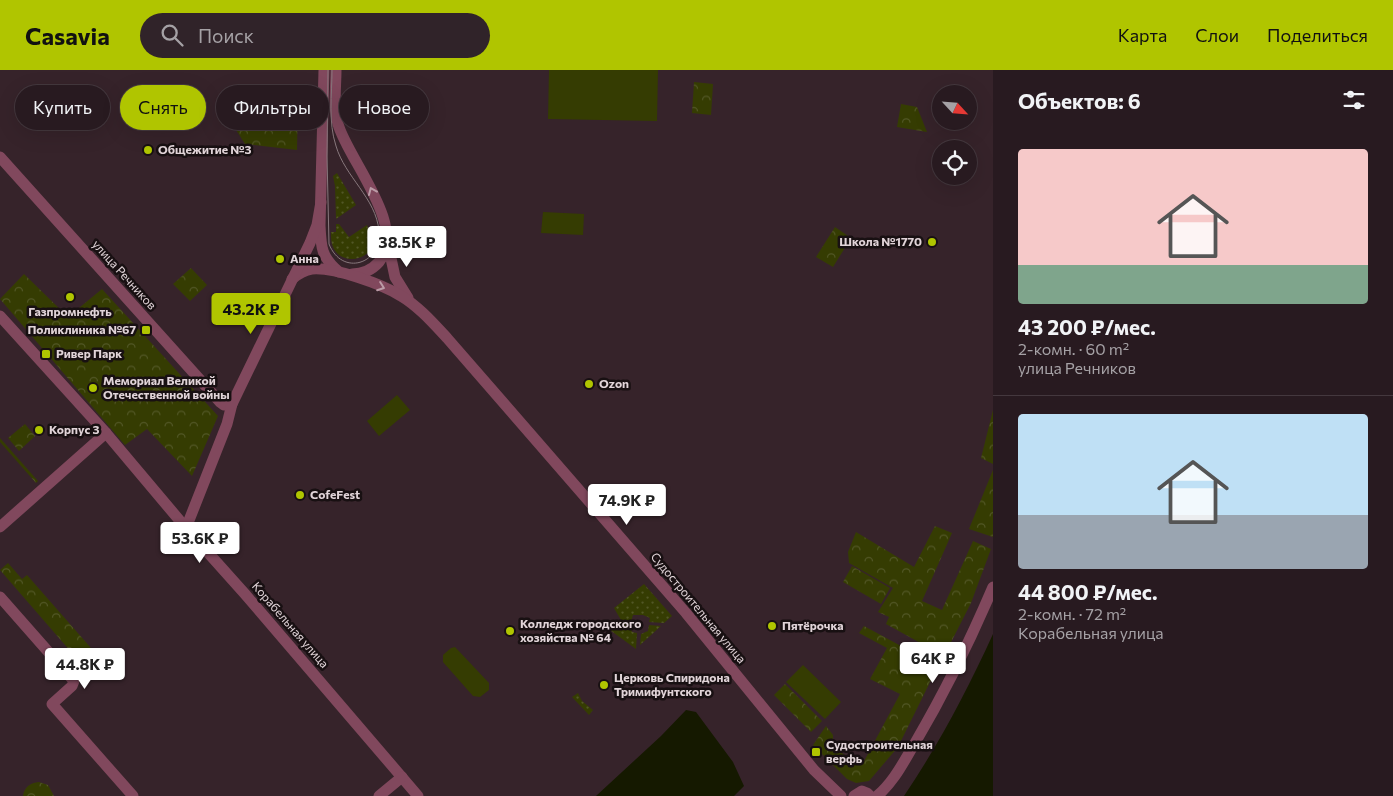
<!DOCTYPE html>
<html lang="ru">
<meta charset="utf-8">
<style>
body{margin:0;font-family:Commissioner,sans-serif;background:#302329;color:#f1f3f6;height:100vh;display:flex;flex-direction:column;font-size:19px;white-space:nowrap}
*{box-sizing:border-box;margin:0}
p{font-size:16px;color:#a5a1a5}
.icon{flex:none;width:28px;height:28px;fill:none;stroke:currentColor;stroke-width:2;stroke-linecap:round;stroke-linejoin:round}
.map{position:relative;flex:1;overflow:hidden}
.details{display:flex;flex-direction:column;background:#281a20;width:400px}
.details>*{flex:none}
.hud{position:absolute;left:15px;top:15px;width:475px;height:45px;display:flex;gap:10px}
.needle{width:32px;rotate:116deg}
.fabs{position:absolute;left:932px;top:15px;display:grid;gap:10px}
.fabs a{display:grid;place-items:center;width:45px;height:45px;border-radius:50%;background:#281a20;box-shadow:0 5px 20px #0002,0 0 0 1px #44383e;font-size:25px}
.price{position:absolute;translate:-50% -42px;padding:0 11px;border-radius:5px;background:#fff;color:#222;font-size:16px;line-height:32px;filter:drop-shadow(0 1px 2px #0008)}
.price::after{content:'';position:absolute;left:50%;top:30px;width:15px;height:11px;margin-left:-8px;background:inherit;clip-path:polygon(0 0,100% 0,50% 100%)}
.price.selected{background:#b0c500;color:#111}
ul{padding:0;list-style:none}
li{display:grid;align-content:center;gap:10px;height:265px;padding:0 25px}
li+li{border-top:1px solid #44383e}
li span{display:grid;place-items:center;height:155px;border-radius:5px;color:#555}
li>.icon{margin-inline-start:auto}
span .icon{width:90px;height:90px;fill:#fffc;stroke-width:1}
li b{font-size:21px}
h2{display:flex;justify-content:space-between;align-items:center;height:60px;padding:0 25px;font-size:21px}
.pill{padding:0 18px;border-radius:22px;background:#281a20;box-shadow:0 5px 20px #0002,0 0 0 1px #44383e;font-size:18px;line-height:45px}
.pill.selected{background:#b0c500;color:#111}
header{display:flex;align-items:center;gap:30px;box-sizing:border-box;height:70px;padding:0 25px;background:#b0c500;color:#111}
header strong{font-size:24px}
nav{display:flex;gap:28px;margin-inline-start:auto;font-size:18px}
.search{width:350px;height:45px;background:#302329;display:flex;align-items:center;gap:12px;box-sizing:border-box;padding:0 18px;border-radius:28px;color:#a5a1a5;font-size:19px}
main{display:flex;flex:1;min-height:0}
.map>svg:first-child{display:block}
.grass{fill:url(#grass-dots)}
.forest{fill:url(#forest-crowns)}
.pitch{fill:#353c02}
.water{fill:#151900}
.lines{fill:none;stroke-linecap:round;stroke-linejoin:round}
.minor{stroke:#81485d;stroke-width:11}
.tram{stroke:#88787d;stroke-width:1}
.oneway{stroke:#bb9ca7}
.poi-dot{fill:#b0c500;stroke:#181012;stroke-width:2}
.labels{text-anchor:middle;stroke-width:5;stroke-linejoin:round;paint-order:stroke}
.poi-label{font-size:12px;font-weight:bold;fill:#e1d4d8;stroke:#181012;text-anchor:start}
.street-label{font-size:12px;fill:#e1d4d8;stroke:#181012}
</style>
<header>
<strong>Casavia</strong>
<div class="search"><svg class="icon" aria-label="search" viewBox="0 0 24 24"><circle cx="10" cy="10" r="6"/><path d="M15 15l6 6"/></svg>Поиск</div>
<nav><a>Карта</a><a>Слои</a><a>Поделиться</a></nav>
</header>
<main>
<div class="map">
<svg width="993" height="726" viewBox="0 0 993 726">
<defs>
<pattern id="grass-dots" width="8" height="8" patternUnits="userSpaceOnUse" patternTransform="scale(1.25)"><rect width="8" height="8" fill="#353c02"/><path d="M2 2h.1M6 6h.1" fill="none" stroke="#525726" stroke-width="1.8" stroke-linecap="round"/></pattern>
<pattern id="forest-crowns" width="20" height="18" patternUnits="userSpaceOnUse" patternTransform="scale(1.25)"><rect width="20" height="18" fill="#353c02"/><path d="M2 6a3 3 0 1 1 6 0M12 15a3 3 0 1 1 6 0" fill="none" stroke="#525726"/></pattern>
</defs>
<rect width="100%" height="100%" fill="#36232a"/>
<!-- grass -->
<g class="grass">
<polygon points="337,103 356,135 336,149 335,116 333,106"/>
<path d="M336 154H339L349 167 367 155 369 161 374 160C381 190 339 200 332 174 331 171 331 166 331 162H336Z"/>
<polygon points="644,514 672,546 664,553 649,552 650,548 643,545 633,545 630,555 632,562 637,563 636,579 610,560 621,550 614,538"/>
<polygon points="649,555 661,556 640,575 641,564 648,561"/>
<polygon points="578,623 582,631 593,640 589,645 572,627"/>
</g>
<!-- forest -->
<g class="forest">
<polygon points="694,12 713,14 711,45 692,43"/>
<polygon points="217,30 298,30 297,80 245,74"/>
<polygon points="901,34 917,37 927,62 897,57"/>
<polygon points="835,157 851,168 833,197 816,187"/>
<polygon points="191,198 207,215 190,231 173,214"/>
<polygon points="24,204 68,247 102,219 218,346 192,406 147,359 125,375 0,229"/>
<polygon points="993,340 993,394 981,388"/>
<polygon points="25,354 35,366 19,381 8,368"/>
<polygon points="0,368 38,411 36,413 0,372"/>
<polygon points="993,400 993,467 969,459"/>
<polygon points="935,456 952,463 922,531 942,540 973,471 991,479 971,533 944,586 886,554 889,547 878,542 893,518 849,493 848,482 856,462 914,497"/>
<polygon points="8,493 22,509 27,505 98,586 85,598 0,500"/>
<polygon points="852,496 890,518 881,534 843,512"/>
<polygon points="864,556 938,596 898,677 869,711 856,713 847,709 813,675 826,656 833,665 833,678 862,695 900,624 870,609 887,578 859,563"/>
<polygon points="785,614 822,651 811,662 774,625"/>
<path d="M39 712 48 715 54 726H23C24 717 30 713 39 712Z"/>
</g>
<!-- pitch -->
<g class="pitch">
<polygon points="549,0 658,0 657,51 548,49"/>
<polygon points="543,142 584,144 583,165 541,163"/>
<polygon points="397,325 410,340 379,366 367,351"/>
<polygon points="455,577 489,613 489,620 480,627 473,626 443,592 443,585 451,578"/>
<polygon points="803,595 841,632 825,649 786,612"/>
</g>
<!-- water -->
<g class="water">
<path d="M993 564V726H904C939 674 967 621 993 564Z"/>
<polygon points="686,640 696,642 733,692 744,716 734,726 596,726 661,666"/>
</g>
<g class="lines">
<!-- minor -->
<g class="minor">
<path d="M324 0 320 155C321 177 321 187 339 202"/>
<path d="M336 0C336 18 333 37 338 54 347 88 408 156 379 192 371 201 362 204 352 204"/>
<polyline points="0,87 220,332 224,335 232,334"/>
<polyline points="388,174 395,207 408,228"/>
<path d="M292 209C298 204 304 200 312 199 334 197 382 214 401 226 418 236 433 253 447 268L686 543 814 700 841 726"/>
<polyline points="0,246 106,363 186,458 245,524 418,726"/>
<polyline points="0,457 106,363"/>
<polyline points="186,458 227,354 232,334 310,173 317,155 321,132"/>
<polyline points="0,527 74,611 72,616 52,634 133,726"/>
<polyline points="379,726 402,707"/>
<polyline points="854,726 862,721 867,723 870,726"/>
<path d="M877 726C894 712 904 691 915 673 945 622 970 571 993 517"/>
</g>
<!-- tram -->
<path class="tram" d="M328 0 327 86 329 174C342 207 382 194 379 161 376 128 345 107 336 76 328 52 332 25 332 0"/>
</g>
<!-- one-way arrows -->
<defs><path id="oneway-chevron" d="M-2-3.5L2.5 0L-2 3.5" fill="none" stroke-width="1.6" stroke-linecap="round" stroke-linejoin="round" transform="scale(1.25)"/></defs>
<g class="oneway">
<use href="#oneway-chevron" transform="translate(372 121) rotate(-113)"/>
<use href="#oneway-chevron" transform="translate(381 217) rotate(20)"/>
</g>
<!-- markers -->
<g class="poi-dot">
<circle cx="148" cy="80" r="5"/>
<circle cx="932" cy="172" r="5"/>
<circle cx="280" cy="189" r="5"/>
<circle cx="70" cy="227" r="5"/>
<rect x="141" y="255" width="10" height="10" rx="2.5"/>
<rect x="41" y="279" width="10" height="10" rx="2.5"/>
<circle cx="589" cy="314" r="5"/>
<circle cx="93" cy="318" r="5"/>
<circle cx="39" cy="360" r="5"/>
<circle cx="300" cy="425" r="5"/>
<circle cx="772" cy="556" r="5"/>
<circle cx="510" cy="561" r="5"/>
<circle cx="604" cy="615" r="5"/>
<rect x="811" y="677" width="10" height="10" rx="2.5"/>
</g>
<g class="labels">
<!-- poi labels -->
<g class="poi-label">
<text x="158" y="84">Общежитие №3</text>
<text x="922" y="176" text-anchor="end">Школа №1770</text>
<text x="290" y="193">Анна</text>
<text x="70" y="246" text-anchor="middle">Газпромнефть</text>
<text x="136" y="264" text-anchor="end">Поликлиника №67</text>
<text x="56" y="288">Ривер Парк</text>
<text x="103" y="315">Мемориал Великой<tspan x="103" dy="14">Отечественной войны</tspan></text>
<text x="599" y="318">Ozon</text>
<text x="49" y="364">Корпус 3</text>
<text x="310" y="429">CofeFest</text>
<text x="520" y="558">Колледж городского<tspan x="520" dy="14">хозяйства № 64</tspan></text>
<text x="782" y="560">Пятёрочка</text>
<text x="614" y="612">Церковь Спиридона<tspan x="614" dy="14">Тримифунтского</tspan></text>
<text x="826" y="679">Судостроительная<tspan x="826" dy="14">верфь</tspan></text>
</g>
<!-- street labels -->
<g class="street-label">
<text transform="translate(124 205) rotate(48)" y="4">улица Речников</text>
<text transform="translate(698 538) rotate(50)" y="4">Судостроительная улица</text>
<text transform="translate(290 555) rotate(49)" y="4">Корабельная улица</text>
</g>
</g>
</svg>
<div class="fabs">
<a><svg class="needle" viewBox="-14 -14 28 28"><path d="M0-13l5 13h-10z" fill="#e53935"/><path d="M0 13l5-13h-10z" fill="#a5a1a5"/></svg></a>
<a><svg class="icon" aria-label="locate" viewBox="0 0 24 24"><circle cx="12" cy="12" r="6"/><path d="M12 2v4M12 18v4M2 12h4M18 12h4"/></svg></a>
</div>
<b class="price" style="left:407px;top:198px">38.5K ₽</b>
<b class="price selected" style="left:251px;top:265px">43.2K ₽</b>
<b class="price" style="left:627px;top:456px">74.9K ₽</b>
<b class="price" style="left:200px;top:494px">53.6K ₽</b>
<b class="price" style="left:933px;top:614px">64K ₽</b>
<b class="price" style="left:85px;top:620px">44.8K ₽</b>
<div class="hud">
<a class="pill">Купить</a>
<a class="pill selected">Снять</a>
<a class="pill">Фильтры</a>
<a class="pill">Новое</a>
</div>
</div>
<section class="details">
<h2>Объектов: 6<svg class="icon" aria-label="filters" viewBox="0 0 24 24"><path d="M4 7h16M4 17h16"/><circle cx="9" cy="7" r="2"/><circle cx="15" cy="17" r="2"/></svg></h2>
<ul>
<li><span style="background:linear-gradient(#f6c9c9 75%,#7fa58c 0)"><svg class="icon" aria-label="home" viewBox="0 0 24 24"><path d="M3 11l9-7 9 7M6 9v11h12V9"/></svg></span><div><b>43 200 ₽/мес.</b><p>2-комн. · 60 m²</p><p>улица Речников</p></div></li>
<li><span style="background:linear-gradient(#bfe0f5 65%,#9aa5b1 0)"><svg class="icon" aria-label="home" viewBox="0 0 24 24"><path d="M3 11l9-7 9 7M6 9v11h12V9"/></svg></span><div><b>44 800 ₽/мес.</b><p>2-комн. · 72 m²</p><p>Корабельная улица</p></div></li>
</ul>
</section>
</main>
